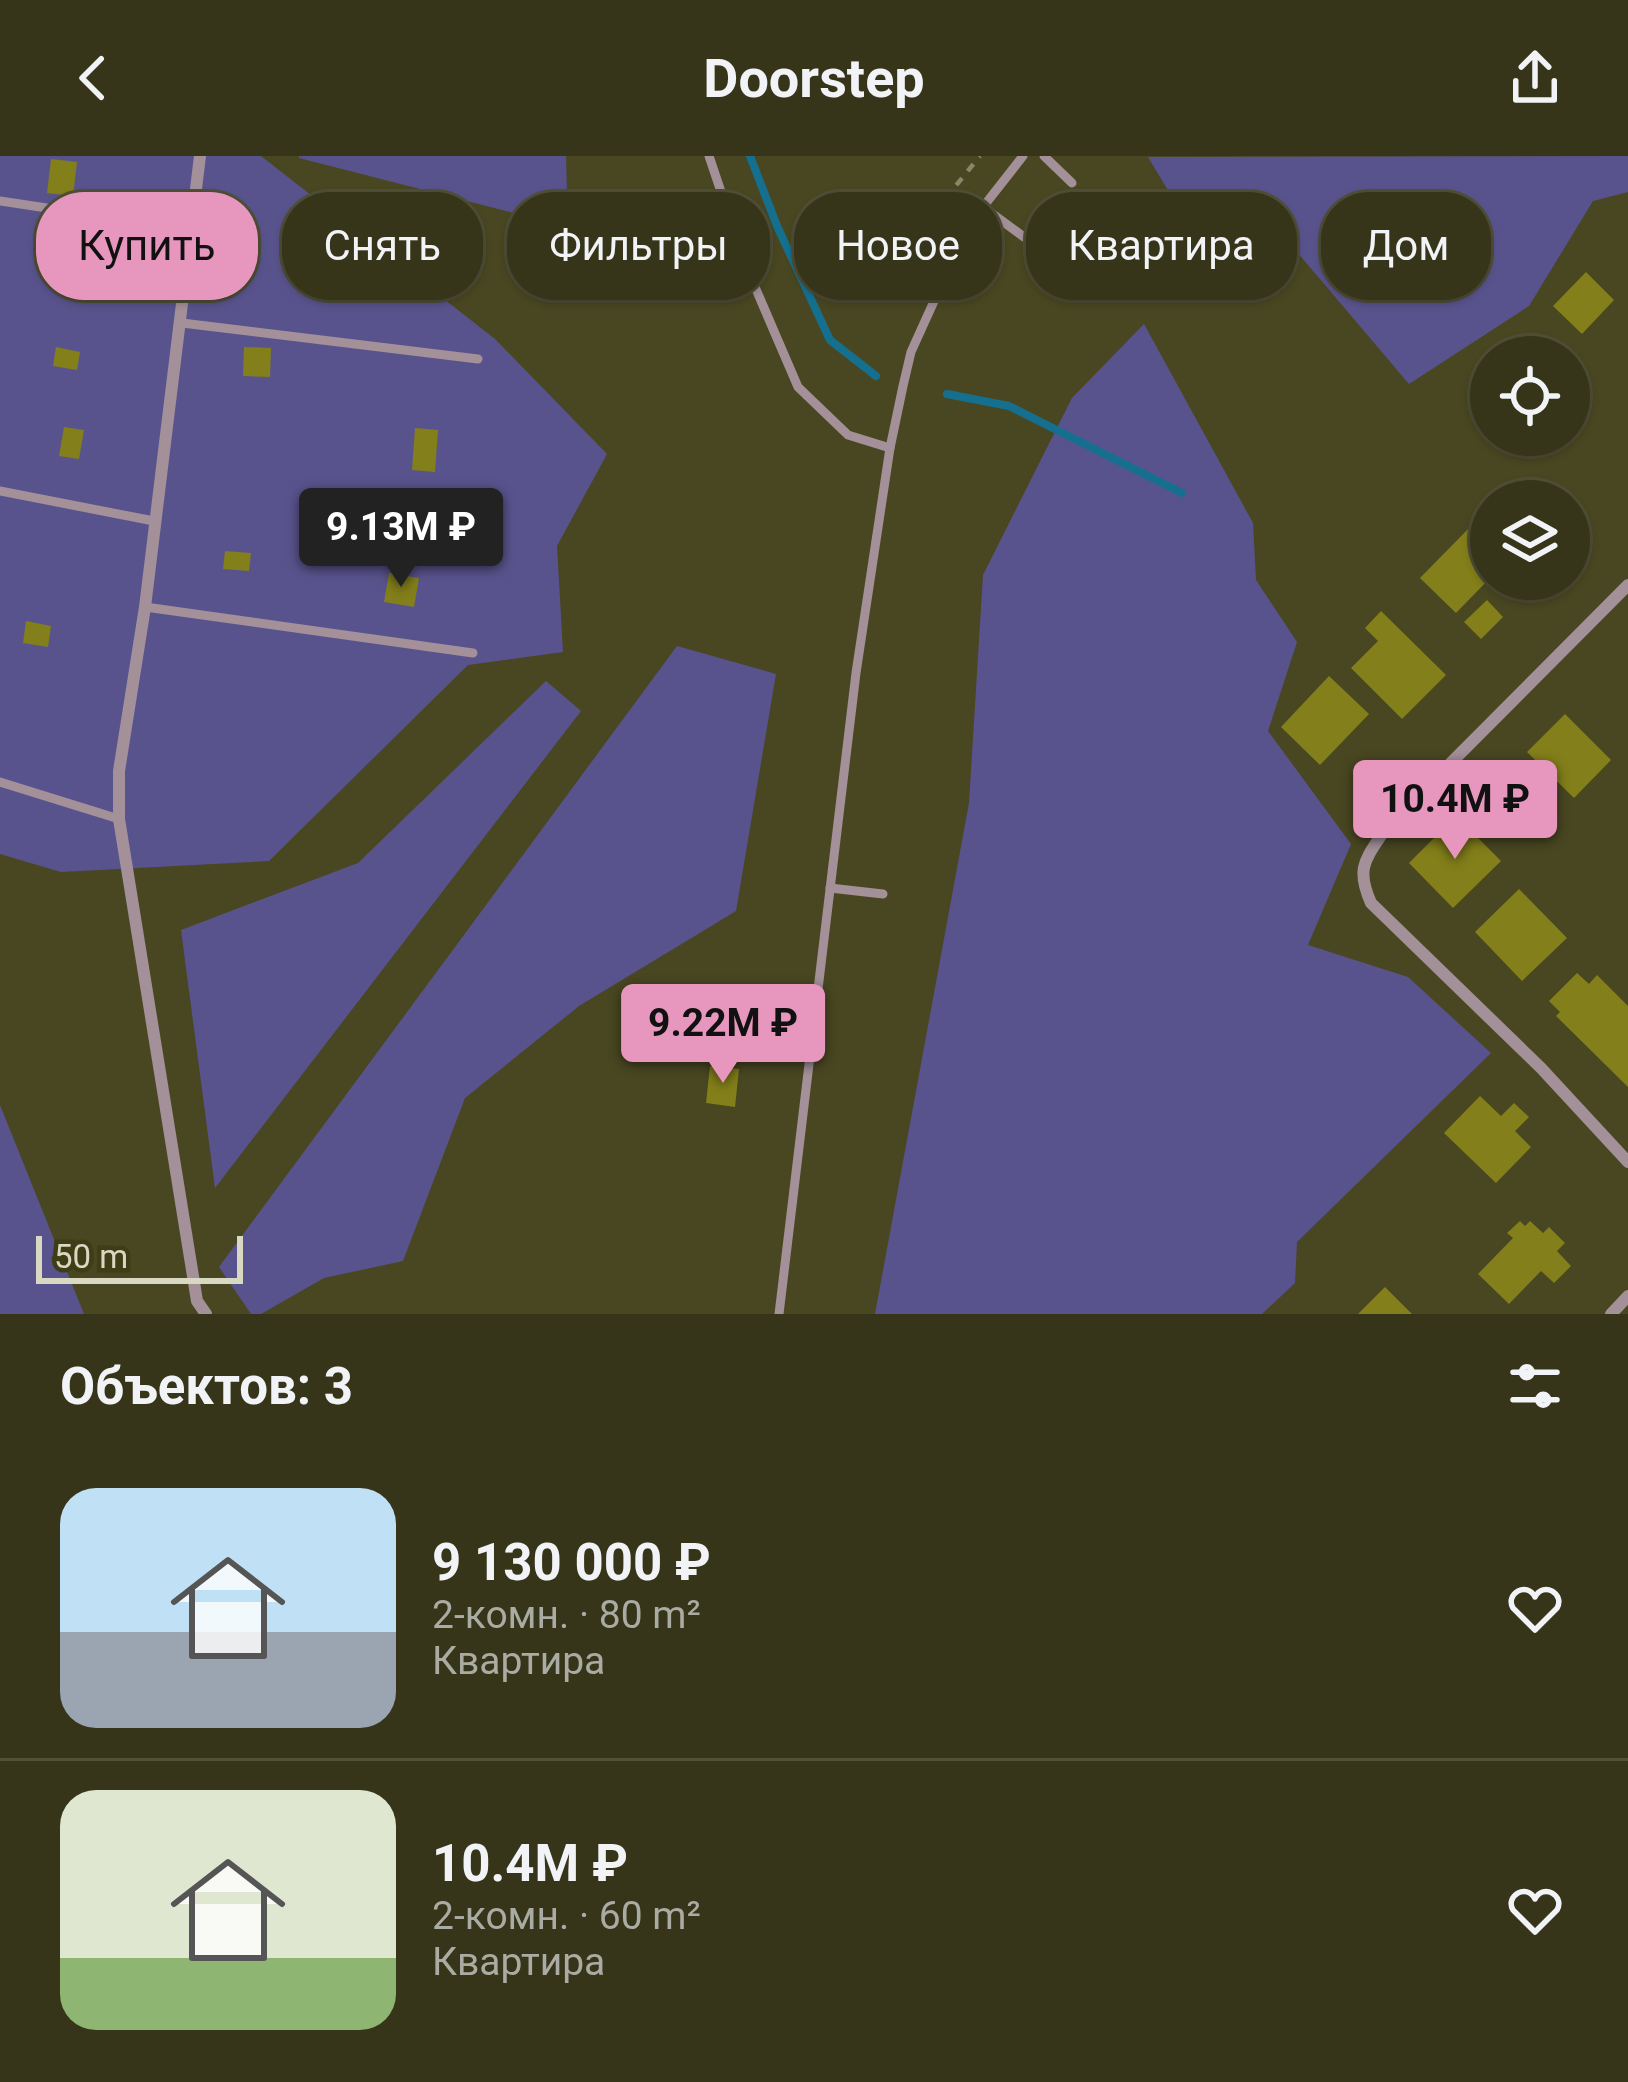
<!DOCTYPE html>
<html lang="ru">
<meta charset="utf-8">
<style>
body{margin:0;font-family:Roboto,sans-serif;background:#3e3d22;color:#f1f3f6;height:100vh;display:flex;flex-direction:column;font-size:45px;white-space:nowrap}
*{box-sizing:border-box;margin:0}
p{font-size:39px;color:#aaaba2}
.icon{flex:none;width:66px;height:66px;fill:none;stroke:currentColor;stroke-width:2;stroke-linecap:round;stroke-linejoin:round}
.map{position:relative;height:1158px;overflow:hidden}
.panel{display:flex;flex-direction:column;background:#373519;flex:1}
.panel>*{flex:none}
.top-card{position:absolute;left:36px;top:36px;width:1557px;height:108px;display:flex;gap:24px}
.controls{position:absolute;left:1470px;top:180px;display:grid;gap:24px}
.controls a{display:grid;place-items:center;width:120px;height:120px;border-radius:50%;background:#373519;box-shadow:0 3px 9px #0004,0 0 0 3px #515038;font-size:60px}
.scale{position:absolute;left:36px;bottom:30px;width:207px;box-sizing:border-box;padding-left:12px;border:6px solid #d8d8c3;border-top:0;font-size:33px;line-height:42px;white-space:nowrap;color:#d8d8c3;-webkit-text-stroke:9px #3e3d16;paint-order:stroke}
.price{position:absolute;translate:-50% -102px;padding:0 27px;border-radius:12px;background:#e797bd;color:#111;font-size:39px;line-height:78px;filter:drop-shadow(0 3px 6px #0008)}
.price::after{content:'';position:absolute;left:50%;top:72px;width:36px;height:27px;margin-left:-18px;background:inherit;clip-path:polygon(0 0,100% 0,50% 100%)}
.price.current{background:#222;color:#fff}
ul{padding:0;list-style:none}
li{display:flex;align-items:center;gap:36px;height:300px;padding:0 60px}
li+li{border-top:3px solid #515038}
li span{display:grid;place-items:center;flex:none;width:336px;height:240px;border-radius:36px;color:#555}
li>.icon{margin-inline-start:auto}
span .icon{width:144px;height:144px;fill:#fffc;stroke-width:1}
li b{font-size:51px}
h2{display:flex;justify-content:space-between;align-items:center;height:144px;padding:0 60px;font-size:51px}
.tag{padding:0 42px;border-radius:48px;background:#373519;box-shadow:0 3px 9px #0004,0 0 0 3px #515038;font-size:42px;line-height:108px}
.tag.current{background:#e797bd;color:#111}
header{display:flex;justify-content:space-between;align-items:center;height:156px;padding:0 60px;background:#373519;font-size:54px;font-weight:700}
.map>svg:first-child{display:block}
.green{fill:#59538d}
.lines{fill:none;stroke-linecap:round;stroke-linejoin:round}
.stream{stroke:#15708f;stroke-width:8}
.building{fill:#837f1a}
.path{stroke:#888769;stroke-width:4.5;stroke-dasharray:9 9;stroke-linecap:butt}
.service{stroke:#a39099;stroke-width:9}
.minor{stroke:#a39099;stroke-width:12}
</style>
<header><svg class="icon" aria-label="back" viewBox="0 0 24 24"><path d="M15 5l-7 7 7 7"/></svg>Doorstep<svg class="icon" aria-label="share" viewBox="0 0 24 24"><path d="M12 15V3M7 8l5-5 5 5M5 13v7h14v-7"/></svg></header>
<div class="map">
<svg width="1628" height="1158" viewBox="0 0 1628 1158">
<rect width="100%" height="100%" fill="#494721"/>
<!-- green -->
<g class="green">
<polygon points="0,0 261,0 495,183 607,298 557,390 563,496 468,509 269,705 61,716 0,698"/>
<polygon points="299,0 566,0 568,71 299,2"/>
<polygon points="1628,0 1628,36 1593,45 1529,150 1409,228 1297,96 1214,111 1148,1"/>
<polygon points="1144,168 1253,367 1256,424 1297,486 1268,575 1351,688 1308,789 1408,821 1491,897 1297,1086 1295,1127 1262,1158 875,1158 969,647 983,419 1072,242"/>
<polygon points="677,490 776,518 736,755 579,850 465,942 403,1105 324,1122 261,1158 251,1158 219,1111"/>
<polygon points="546,525 581,555 215,1032 181,774 358,707"/>
<polygon points="0,949 84,1158 0,1158"/>
</g>
<g class="lines">
<!-- stream -->
<g class="stream">
<polyline points="750,0 777,70 830,184 876,220"/>
<polyline points="947,238 1009,250 1182,337"/>
</g>
</g>
<!-- building -->
<g class="building">
<polygon points="51,3 77,6 73,40 47,37"/>
<polygon points="1041,78 1079,108 1063,128 1025,99"/>
<polygon points="1586,116 1614,144 1582,178 1553,150"/>
<polygon points="56,191 80,196 77,214 53,210"/>
<polygon points="244,191 271,192 270,221 243,220"/>
<polygon points="64,271 84,274 79,303 59,300"/>
<polygon points="415,272 438,274 435,316 412,314"/>
<polygon points="1472,369 1491,387 1491,421 1456,457 1420,422"/>
<polygon points="225,395 251,397 249,415 223,413"/>
<polygon points="389,417 419,422 414,451 384,446"/>
<polygon points="1487,444 1503,461 1481,483 1464,466"/>
<polygon points="1381,455 1446,519 1402,563 1351,512 1378,485 1365,472"/>
<polygon points="26,465 51,470 48,491 23,487"/>
<polygon points="1329,520 1369,558 1320,609 1281,571"/>
<polygon points="1565,558 1611,604 1574,642 1527,596"/>
<polygon points="1456,660 1501,705 1453,752 1409,707"/>
<polygon points="1519,733 1567,782 1522,825 1475,776"/>
<polygon points="1577,817 1589,828 1597,819 1628,850 1628,931 1556,860 1560,856 1549,845"/>
<polygon points="710,910 739,913 735,951 706,947"/>
<polygon points="1480,940 1501,960 1514,947 1529,961 1515,975 1531,991 1496,1027 1444,977"/>
<polygon points="1520,1065 1525,1070 1530,1065 1543,1077 1549,1071 1565,1087 1557,1095 1571,1110 1554,1127 1541,1115 1509,1148 1478,1118 1513,1082 1507,1077"/>
<polygon points="1385,1131 1412,1158 1358,1158"/>
</g>
<g class="lines">
<!-- path -->
<polyline class="path" points="945,83 928,73 954,32 980,0"/>
<!-- service -->
<g class="service">
<polyline points="709,0 746,110 798,231 848,279 890,292"/>
<polyline points="1044,0 1072,27"/>
<polyline points="0,45 193,74"/>
<polyline points="983,51 1024,81"/>
<polyline points="182,167 478,203"/>
<polyline points="0,335 154,365"/>
<polyline points="145,451 473,497"/>
<polyline points="0,626 119,663"/>
<polyline points="830,732 883,738"/>
<polyline points="779,1158 856,517 890,292 903,230 911,196 959,90 983,51 1023,0"/>
</g>
<!-- minor -->
<g class="minor">
<polyline points="200,0 145,451 119,615 119,663 197,1145 206,1158"/>
<path d="M1628 429 1386 672C1366 703 1355 711 1371 747L1541 912 1628 1006"/>
<polyline points="1611,1158 1628,1140"/>
</g>
</g>
</svg>
<div class="controls">
<a><svg class="icon" aria-label="locate" viewBox="0 0 24 24"><circle cx="12" cy="12" r="6"/><path d="M12 2v4M12 18v4M2 12h4M18 12h4"/></svg></a>
<a><svg class="icon" aria-label="layers" viewBox="0 0 24 24"><path d="M12 4l9 5-9 5-9-5zM3 14l9 5 9-5"/></svg></a>
</div>
<div class="scale">50 m</div>
<b class="price current" style="left:401px;top:434px">9.13M ₽</b>
<b class="price" style="left:1455px;top:706px">10.4M ₽</b>
<b class="price" style="left:723px;top:930px">9.22M ₽</b>
<div class="top-card">
<a class="tag current">Купить</a>
<a class="tag">Снять</a>
<a class="tag">Фильтры</a>
<a class="tag">Новое</a>
<a class="tag">Квартира</a>
<a class="tag">Дом</a>
</div>
</div>
<section class="panel">
<h2>Объектов: 3<svg class="icon" aria-label="filters" viewBox="0 0 24 24"><path d="M4 7h16M4 17h16"/><circle cx="9" cy="7" r="2"/><circle cx="15" cy="17" r="2"/></svg></h2>
<ul>
<li><span style="background:linear-gradient(#bfe0f5 60%,#9aa5b1 0)"><svg class="icon" aria-label="home" viewBox="0 0 24 24"><path d="M3 11l9-7 9 7M6 9v11h12V9"/></svg></span><div><b>9 130 000 ₽</b><p>2-комн. · 80 m²</p><p>Квартира</p></div><svg class="icon" aria-label="heart" viewBox="0 0 24 24"><path d="M12 20l-8-8c-3-5 5-10 8-4 3-6 11-1 8 4z"/></svg></li>
<li><span style="background:linear-gradient(#dfe7d0 70%,#8fb573 0)"><svg class="icon" aria-label="home" viewBox="0 0 24 24"><path d="M3 11l9-7 9 7M6 9v11h12V9"/></svg></span><div><b>10.4M ₽</b><p>2-комн. · 60 m²</p><p>Квартира</p></div><svg class="icon" aria-label="heart" viewBox="0 0 24 24"><path d="M12 20l-8-8c-3-5 5-10 8-4 3-6 11-1 8 4z"/></svg></li>
</ul>
</section>
